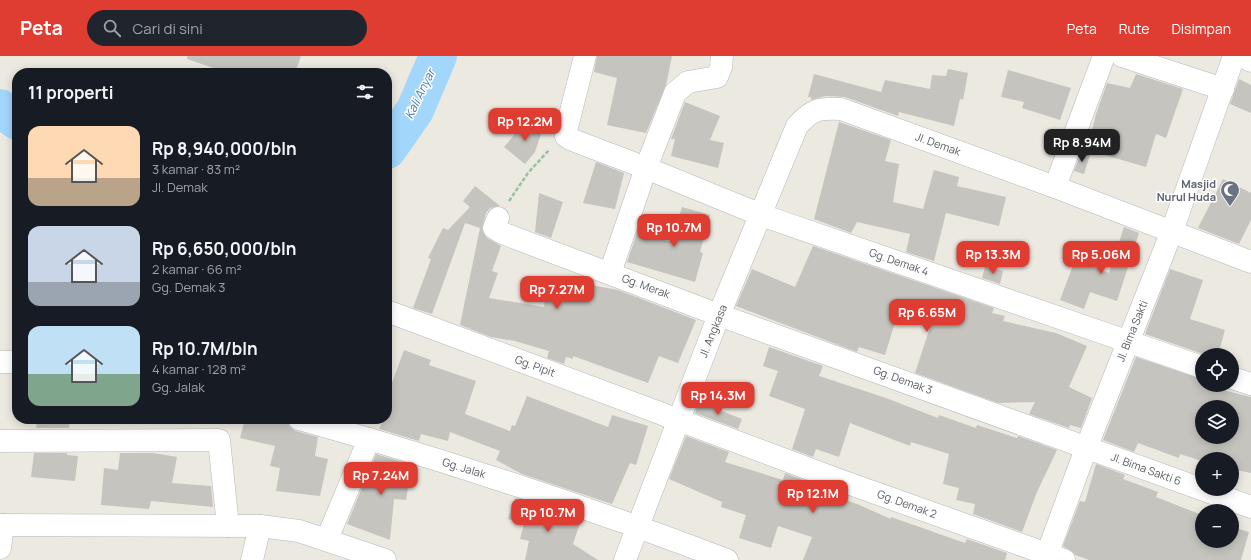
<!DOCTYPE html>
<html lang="id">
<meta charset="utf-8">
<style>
body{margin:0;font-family:Manrope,sans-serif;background:#20242c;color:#f1f3f6;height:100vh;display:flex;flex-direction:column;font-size:15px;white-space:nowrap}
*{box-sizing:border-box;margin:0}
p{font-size:13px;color:#9ea1a6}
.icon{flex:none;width:22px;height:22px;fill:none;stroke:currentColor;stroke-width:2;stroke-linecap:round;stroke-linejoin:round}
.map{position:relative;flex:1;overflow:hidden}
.side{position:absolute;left:12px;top:12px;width:380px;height:356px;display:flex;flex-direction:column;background:#171b24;border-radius:16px;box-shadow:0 2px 10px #0003}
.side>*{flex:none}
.tools{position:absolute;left:1195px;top:292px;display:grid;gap:8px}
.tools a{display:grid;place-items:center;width:44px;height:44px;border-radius:50%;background:#171b24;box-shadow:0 2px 10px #0003;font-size:20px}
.price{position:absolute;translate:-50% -34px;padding:0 9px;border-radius:8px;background:#e03d32;color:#fff;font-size:13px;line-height:26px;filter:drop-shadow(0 1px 2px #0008)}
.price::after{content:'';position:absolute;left:50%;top:24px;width:12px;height:9px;margin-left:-6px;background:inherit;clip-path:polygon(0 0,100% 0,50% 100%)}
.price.on{background:#222;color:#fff}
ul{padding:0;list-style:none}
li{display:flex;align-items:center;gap:12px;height:100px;padding:0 16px}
li span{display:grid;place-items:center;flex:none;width:112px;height:80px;border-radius:12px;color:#555}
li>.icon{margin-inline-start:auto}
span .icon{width:48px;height:48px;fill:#fffc;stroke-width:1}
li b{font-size:17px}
h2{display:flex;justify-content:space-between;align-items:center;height:48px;padding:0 16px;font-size:17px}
header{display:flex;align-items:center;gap:24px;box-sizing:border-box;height:56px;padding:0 20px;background:#e03d32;color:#fff}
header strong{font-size:19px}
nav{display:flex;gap:22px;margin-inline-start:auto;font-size:14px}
.search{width:280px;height:36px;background:#20242c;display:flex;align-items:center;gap:10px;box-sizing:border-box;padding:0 14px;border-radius:22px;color:#9ea1a6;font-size:15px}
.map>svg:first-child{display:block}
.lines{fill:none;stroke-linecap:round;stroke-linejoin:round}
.river{stroke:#a2d6fa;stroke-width:38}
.building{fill:#c6c4be;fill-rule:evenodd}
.minor-casing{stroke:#b3b7bb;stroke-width:23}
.path{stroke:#96c1a2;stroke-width:2.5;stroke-dasharray:4 2;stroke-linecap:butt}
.minor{stroke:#fff;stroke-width:22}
.labels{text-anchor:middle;stroke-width:3;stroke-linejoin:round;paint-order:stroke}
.street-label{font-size:11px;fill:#595d61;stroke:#fff}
.worship-label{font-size:11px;font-weight:bold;fill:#5b616d;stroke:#fff;text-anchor:end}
.water-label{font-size:12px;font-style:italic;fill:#4177ab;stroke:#fff}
</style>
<header>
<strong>Peta</strong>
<div class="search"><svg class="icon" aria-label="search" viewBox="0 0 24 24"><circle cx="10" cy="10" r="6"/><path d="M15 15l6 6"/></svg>Cari di sini</div>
<nav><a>Peta</a><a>Rute</a><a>Disimpan</a></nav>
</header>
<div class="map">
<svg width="1251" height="504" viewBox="0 0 1251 504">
<rect width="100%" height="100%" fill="#ece9e1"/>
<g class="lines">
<!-- river -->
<g class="river">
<polyline points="0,52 17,65"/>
<polyline points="387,94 415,54 438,0"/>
</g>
</g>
<!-- building -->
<g class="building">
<polygon points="187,0 301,0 295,17 228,17 187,3"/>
<polygon points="597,0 672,0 666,29 646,77 607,69 617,22 594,16"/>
<polygon points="948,13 968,17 963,44 960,43 954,70 899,56 898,60 845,41 826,40 811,44 811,41 808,41 814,18 881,36 885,24 930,33 932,19 946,20"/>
<polygon points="1008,14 1071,32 1060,64 1022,52 1024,46 1001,41"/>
<polygon points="1136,18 1183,33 1166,82 1156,78 1146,111 1087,94 1096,58 1107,27 1130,32"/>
<polygon points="1239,23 1251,29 1251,57 1230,48"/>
<polygon points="685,46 720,60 710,84 724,87 718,112 671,100 675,83 671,83"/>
<polygon points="528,63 542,75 535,96 525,108 504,91"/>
<polygon points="839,66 891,84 885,105 899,108 893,146 923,153 934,114 959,121 957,130 1006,141 999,170 946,157 934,205 906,196 910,178 857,166 851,177 814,163"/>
<polygon points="1081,97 1090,99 1084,118 1074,115"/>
<polygon points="596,106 624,117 615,153 583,147"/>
<polygon points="1223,123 1251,137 1251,164 1239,188 1198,172"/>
<polygon points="475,130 500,150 490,152 486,157 482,173 487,182 501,190 492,215 498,217 489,242 544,251 547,228 573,232 574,230 590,234 591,229 618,234 696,264 678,307 659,300 648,327 573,300 573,303 566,301 564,308 547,302 549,295 515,285 491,281 460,269 480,172 465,167 432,258 413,252 431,203 428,202 443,172 448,174 470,151 463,145"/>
<polygon points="539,137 563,146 551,182 535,176"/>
<polygon points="682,151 710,159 700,196 703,197 695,226 627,206 637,177 672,186"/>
<polygon points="1124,171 1139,177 1117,245 1090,236 1084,253 1060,244 1075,204 1109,217"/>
<polygon points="813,190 994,252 992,257 1005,260 1003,265 1056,277 1087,290 1069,331 1092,342 1081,372 1070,369 1069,372 1029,358 1035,346 998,347 915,317 931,268 897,260 885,299 859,291 857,296 736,250 752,213 795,231"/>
<polygon points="985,211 1003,215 1000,228 982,222"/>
<polygon points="1170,213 1203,224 1190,263 1225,274 1218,299 1206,299 1145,278"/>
<polygon points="769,291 823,310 819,320 886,342 938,362 939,359 976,372 977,369 1017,382 1018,380 1057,394 1037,436 1022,476 973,458 975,448 956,444 959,432 943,428 949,398 911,386 910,390 850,367 839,401 816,393 813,401 792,393 805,353 769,340 778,315 763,310"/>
<polygon points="404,294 431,304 429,309 476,325 465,358 510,375 512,369 515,370 527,340 608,371 612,359 648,370 636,409 630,407 612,448 522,418 496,404 500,395 450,376 448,385 421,378 419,385 379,373 384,363 387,363 387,325 392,327"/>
<path d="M1136 301 1202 323V329L1251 341V417L1232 413V403H1202V405L1180 398 1179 402 1138 387 1134 396 1103 384ZM1202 351H1232V381H1202Z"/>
<polygon points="699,346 742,363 738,373 695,357"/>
<polygon points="37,363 70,363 69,372 36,372"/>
<polygon points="245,363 287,363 290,371 295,375 318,381 315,400 328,403 320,440 276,435 280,412 270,410 275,390 240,382"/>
<polygon points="686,380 729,396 725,406 783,424 785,417 806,425 804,430 857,448 891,463 891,461 965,487 967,483 1007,497 1005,504 803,504 812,481 778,470 771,492 739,482 746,459 721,451 722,446 669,423"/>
<polygon points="34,397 67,397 67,399 78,400 75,425 31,421"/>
<polygon points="120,397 153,397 177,401 172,427 211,430 213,451 151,445 149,453 101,449 104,412 118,414"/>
<polygon points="376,398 412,409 406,444 394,443 390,484 347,468"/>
<polygon points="1096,408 1125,419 1123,423 1158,436 1156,441 1202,459 1202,485 1232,485 1232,471 1249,476 1241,504 1089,504 1075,499 1073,496 1063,490 1080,445 1085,446"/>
<polygon points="515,442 581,464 573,488 598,504 525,504 529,485 520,483 524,468 508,463"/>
</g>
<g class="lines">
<!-- minor casing -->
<g class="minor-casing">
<g id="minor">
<polyline points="585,0 566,75 566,80 570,83 646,112 761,159 1202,311"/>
<polyline points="1122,0 1223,33"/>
<polyline points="1242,0 1251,5"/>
<polyline points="1055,131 1104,0"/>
<polyline points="498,162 494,172 502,177 719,259 1251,451"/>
<polyline points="610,217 646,112 675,37 688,26 717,21 721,11 722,0"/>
<polyline points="392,257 839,424 1064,504"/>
<polyline points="0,306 17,306"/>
<polyline points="1232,322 1251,328"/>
<polyline points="299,363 369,383"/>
<polyline points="0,385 219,384 228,470"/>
<polyline points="0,469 260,470 299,475 385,504"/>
<path d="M327 483 369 383C490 419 609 459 727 504"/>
<polyline points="0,492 3,469"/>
<polyline points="252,504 260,470"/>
<path d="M625 504 719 259 797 70C812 53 819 52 841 53L1055 131 1251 206"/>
<polyline points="1045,504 1087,390 1172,175 1234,0"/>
</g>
</g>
<!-- path -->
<polyline class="path" points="509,145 528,117 549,94"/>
<!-- minor -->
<use href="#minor" class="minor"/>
</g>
<!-- icons -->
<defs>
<g id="mosque-pin" transform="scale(1)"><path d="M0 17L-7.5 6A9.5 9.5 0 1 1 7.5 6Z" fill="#6b7280" stroke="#fff"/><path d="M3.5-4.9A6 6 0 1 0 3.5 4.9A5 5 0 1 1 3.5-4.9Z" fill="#fff"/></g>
</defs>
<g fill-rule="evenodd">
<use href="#mosque-pin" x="1230" y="134"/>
</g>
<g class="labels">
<!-- street labels -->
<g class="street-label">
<text transform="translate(938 88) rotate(20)" y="4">Jl. Demak</text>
<text transform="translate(899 206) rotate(19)" y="4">Gg. Demak 4</text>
<text transform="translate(646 230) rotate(20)" y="4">Gg. Merak</text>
<text transform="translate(713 275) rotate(-68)" y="4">Jl. Angkasa</text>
<text transform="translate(1132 275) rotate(-68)" y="4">Jl. Bima Sakti</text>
<text transform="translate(535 310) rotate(20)" y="4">Gg. Pipit</text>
<text transform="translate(903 324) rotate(20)" y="4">Gg. Demak 3</text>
<text transform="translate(464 412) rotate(17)" y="4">Gg. Jalak</text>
<text transform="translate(1146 413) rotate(20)" y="4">Jl. Bima Sakti 6</text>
<text transform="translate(907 448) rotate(20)" y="4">Gg. Demak 2</text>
</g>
<!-- worship labels -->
<g class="worship-label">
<text x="1216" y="132">Masjid<tspan x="1216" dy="13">Nurul Huda</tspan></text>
</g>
<!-- water labels -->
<g class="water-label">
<text transform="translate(420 38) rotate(-64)" y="4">Kali Anyar</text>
</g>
</g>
</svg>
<div class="tools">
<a><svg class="icon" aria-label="locate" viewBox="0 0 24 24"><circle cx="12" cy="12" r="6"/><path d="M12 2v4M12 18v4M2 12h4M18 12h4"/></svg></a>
<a><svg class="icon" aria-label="layers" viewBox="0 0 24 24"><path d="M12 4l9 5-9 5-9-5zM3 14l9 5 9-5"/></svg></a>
<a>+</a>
<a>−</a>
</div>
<b class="price" style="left:525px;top:86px">Rp 12.2M</b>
<b class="price on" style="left:1082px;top:107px">Rp 8.94M</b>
<b class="price" style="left:674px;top:192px">Rp 10.7M</b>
<b class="price" style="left:993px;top:219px">Rp 13.3M</b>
<b class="price" style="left:1101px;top:219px">Rp 5.06M</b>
<b class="price" style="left:557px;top:254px">Rp 7.27M</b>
<b class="price" style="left:927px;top:277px">Rp 6.65M</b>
<b class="price" style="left:718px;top:360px">Rp 14.3M</b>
<b class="price" style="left:381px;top:440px">Rp 7.24M</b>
<b class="price" style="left:813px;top:458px">Rp 12.1M</b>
<b class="price" style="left:548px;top:477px">Rp 10.7M</b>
<section class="side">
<h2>11 properti<svg class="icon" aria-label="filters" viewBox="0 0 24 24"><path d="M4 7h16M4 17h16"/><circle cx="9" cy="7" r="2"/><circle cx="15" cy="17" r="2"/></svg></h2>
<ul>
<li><span style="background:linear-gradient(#ffd9b3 65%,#b9a48a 0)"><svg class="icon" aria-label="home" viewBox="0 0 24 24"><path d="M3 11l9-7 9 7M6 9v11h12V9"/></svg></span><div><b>Rp 8,940,000/bln</b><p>3 kamar · 83 m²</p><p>Jl. Demak</p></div></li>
<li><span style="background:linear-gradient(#c9d6e8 70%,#9aa5b1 0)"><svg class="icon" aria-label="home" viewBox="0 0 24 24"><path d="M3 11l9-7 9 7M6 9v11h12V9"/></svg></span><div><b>Rp 6,650,000/bln</b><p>2 kamar · 66 m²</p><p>Gg. Demak 3</p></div></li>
<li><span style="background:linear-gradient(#bfe0f5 60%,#7fa58c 0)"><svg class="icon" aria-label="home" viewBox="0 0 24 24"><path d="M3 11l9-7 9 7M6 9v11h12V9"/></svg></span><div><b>Rp 10.7M/bln</b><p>4 kamar · 128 m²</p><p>Gg. Jalak</p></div></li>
</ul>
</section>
</div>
